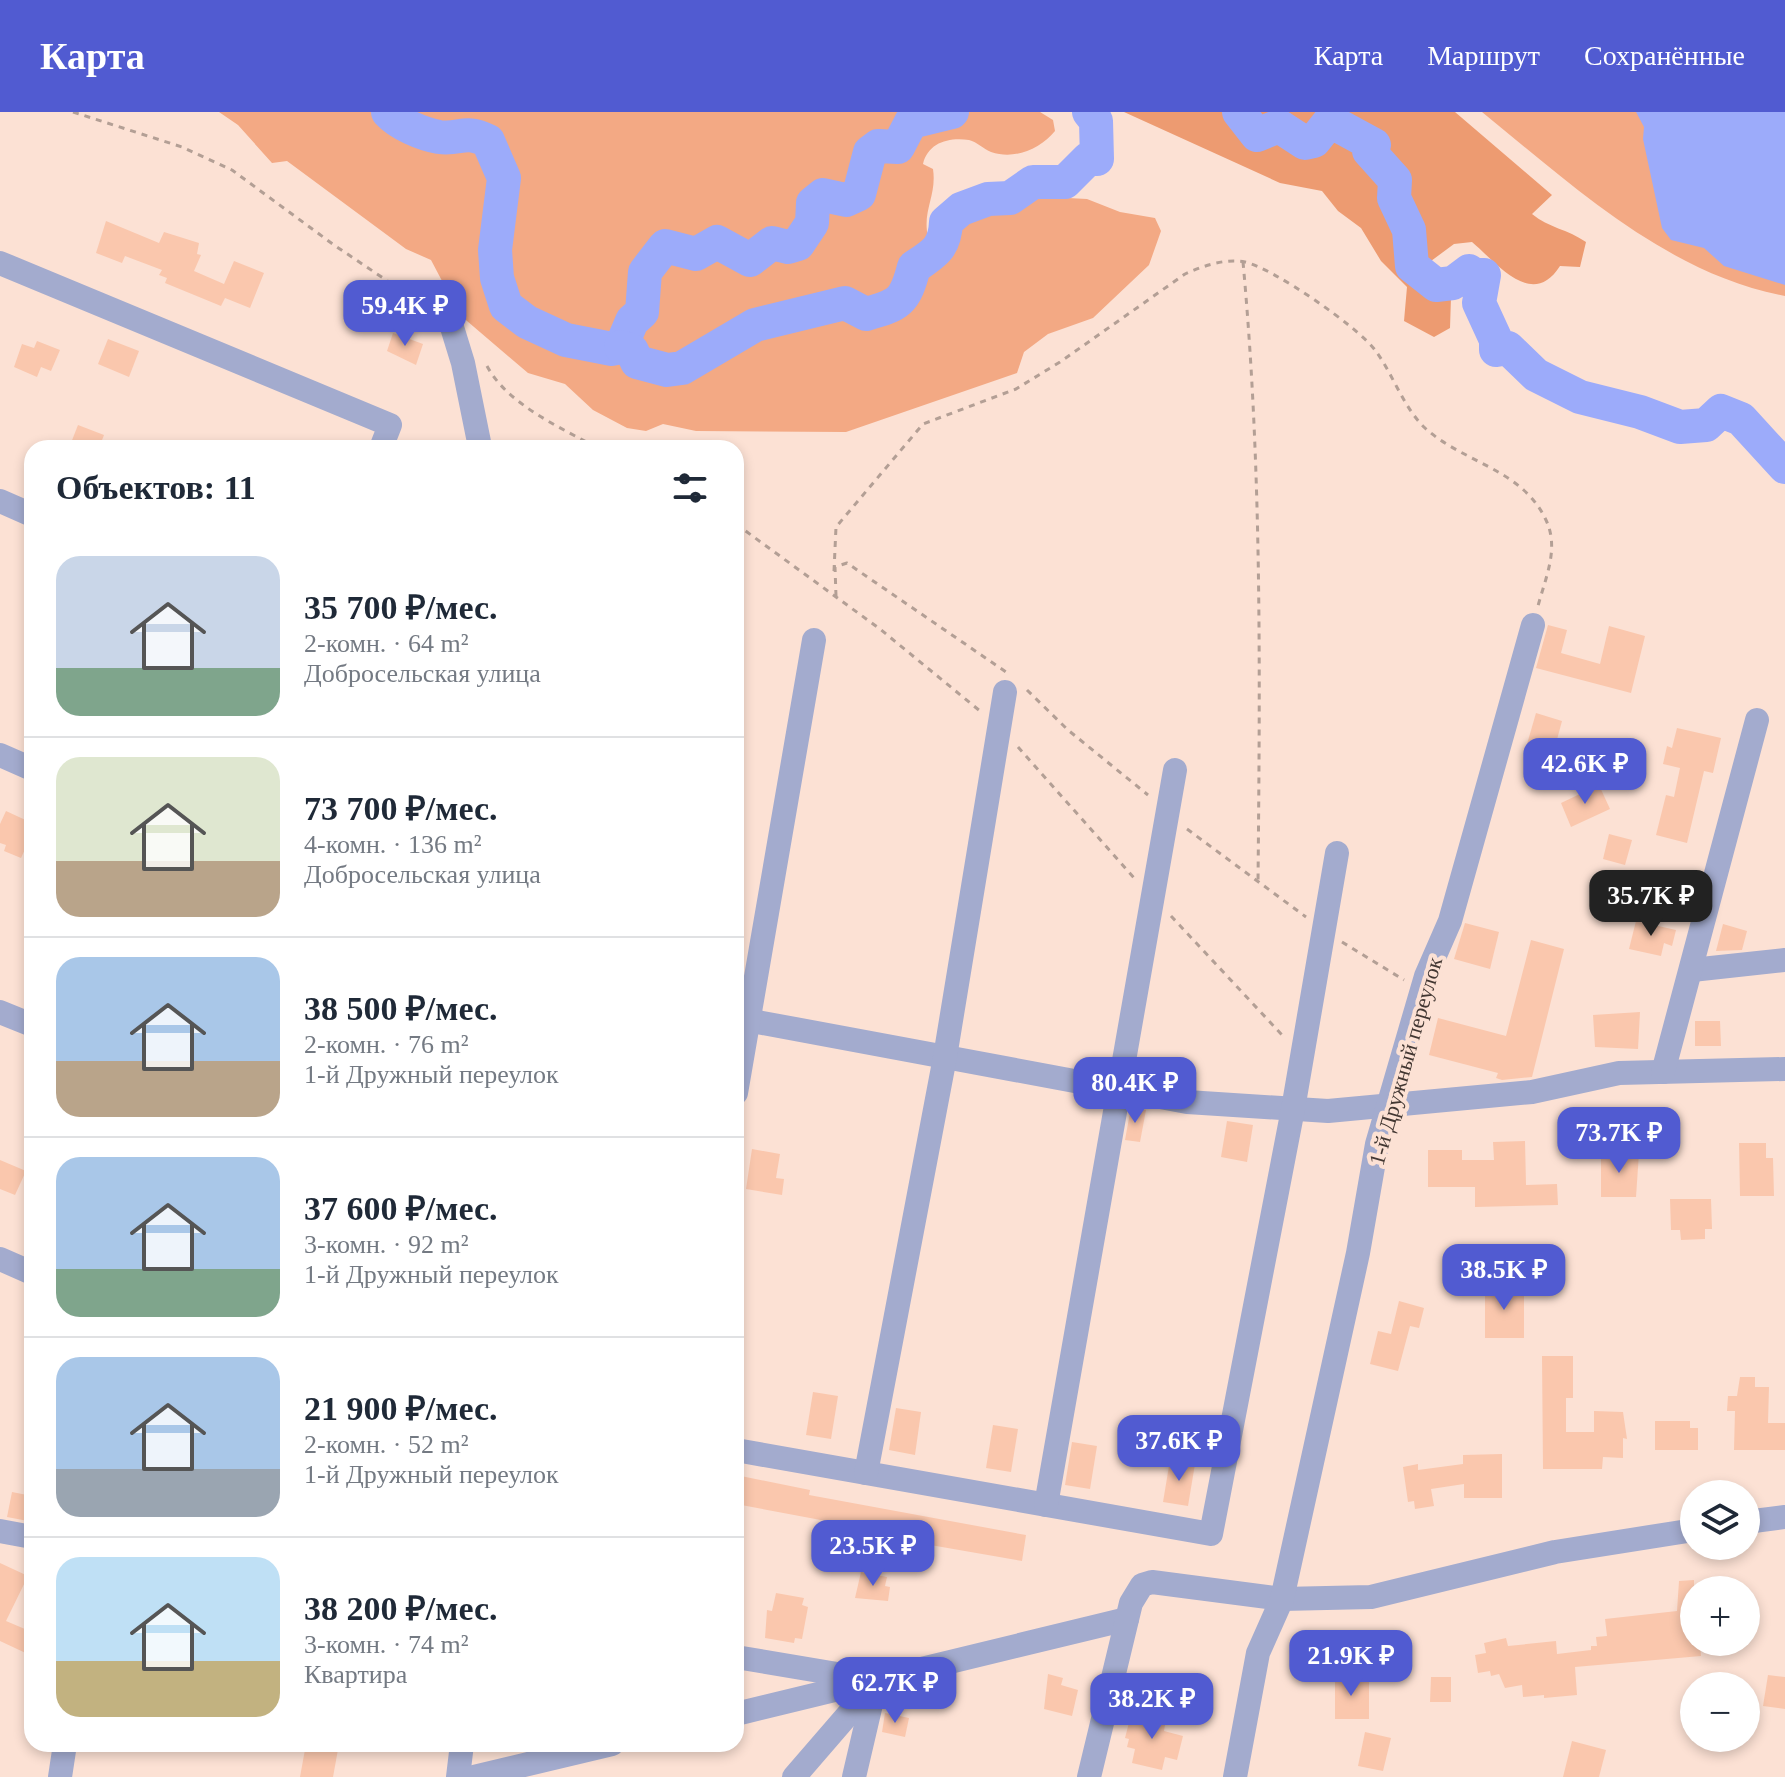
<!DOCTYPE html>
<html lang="ru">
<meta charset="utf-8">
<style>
body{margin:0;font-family:"Times New Roman",serif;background:#f6f6f7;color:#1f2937;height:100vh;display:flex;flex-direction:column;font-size:30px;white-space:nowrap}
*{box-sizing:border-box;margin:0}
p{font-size:26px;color:#747a83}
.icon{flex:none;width:44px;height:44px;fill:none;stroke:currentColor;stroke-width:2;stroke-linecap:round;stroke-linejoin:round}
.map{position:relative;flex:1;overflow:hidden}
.side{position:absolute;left:24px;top:328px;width:720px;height:1312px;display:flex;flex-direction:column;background:#fff;border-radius:24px;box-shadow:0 4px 12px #0003}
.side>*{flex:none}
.fabs{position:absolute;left:1680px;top:1368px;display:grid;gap:16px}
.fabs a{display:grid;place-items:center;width:80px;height:80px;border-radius:50%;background:#fff;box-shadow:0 4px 12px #0003;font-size:40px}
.price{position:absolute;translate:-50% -68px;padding:0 18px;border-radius:16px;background:#515bd1;color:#fff;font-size:26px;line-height:52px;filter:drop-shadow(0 2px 4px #0008)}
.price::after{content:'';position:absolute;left:50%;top:48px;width:24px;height:18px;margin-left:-12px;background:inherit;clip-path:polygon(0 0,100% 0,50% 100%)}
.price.on{background:#222;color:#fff}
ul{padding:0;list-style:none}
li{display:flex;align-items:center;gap:24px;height:200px;padding:0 32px}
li+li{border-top:2px solid #e0e1e3}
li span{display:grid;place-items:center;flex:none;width:224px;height:160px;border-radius:24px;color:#555}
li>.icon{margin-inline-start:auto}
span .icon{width:96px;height:96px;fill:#fffc;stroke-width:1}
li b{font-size:34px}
h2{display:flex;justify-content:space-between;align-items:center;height:96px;padding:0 32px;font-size:34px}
header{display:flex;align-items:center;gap:48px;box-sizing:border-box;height:112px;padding:0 40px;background:#515bd1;color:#fff}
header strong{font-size:38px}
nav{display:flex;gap:44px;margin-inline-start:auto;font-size:28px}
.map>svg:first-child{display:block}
.green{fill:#f3a984}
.forest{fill:#ed9b71}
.water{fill:#9cabfa}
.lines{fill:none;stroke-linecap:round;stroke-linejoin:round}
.river{stroke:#9cabfa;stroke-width:34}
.building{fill:#fac7ad}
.path{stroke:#b39f95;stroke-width:3;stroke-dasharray:6 6;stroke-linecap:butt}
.minor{stroke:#a3abce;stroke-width:24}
.labels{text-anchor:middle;stroke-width:8;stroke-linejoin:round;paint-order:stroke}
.street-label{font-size:22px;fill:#423732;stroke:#fce1d4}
</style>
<header>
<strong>Карта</strong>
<nav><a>Карта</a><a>Маршрут</a><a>Сохранённые</a></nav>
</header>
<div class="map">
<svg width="1785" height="1665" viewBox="0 0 1785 1665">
<rect width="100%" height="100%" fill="#fce1d4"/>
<!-- green -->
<g class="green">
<path d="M219 0H1040L1053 8 1055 19C1040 37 1015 48 991 40 984 37 977 30 969 28 948 25 928 31 923 52L933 57C937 84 922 98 928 125L915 146 914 155C935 143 945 135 946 110L961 97 988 87 1010 86 1041 68 1068 86 1087 87 1120 100 1155 106 1161 119 1149 153 1093 206 1048 222 1024 240 1017 261 846 320 696 319 663 312 646 319 627 316 593 298 565 272 528 261 460 203 431 148 406 137 287 49 272 51 238 13Z"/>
<path d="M1482 0H1785V184C1667 162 1572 73 1482 0Z"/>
</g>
<!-- forest -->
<path class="forest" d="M1124 0H1455L1552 83 1532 102C1549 116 1567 117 1586 130L1580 155 1560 154C1532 198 1497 151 1472 130L1454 132 1431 149 1436 173 1451 185 1450 216 1434 225 1404 209 1407 175 1381 149 1361 116 1338 99 1322 79 1280 71Z"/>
<!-- water -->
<polygon class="water" points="1636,0 1785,0 1785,173 1724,154 1704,136 1671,128 1662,116 1643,27 1644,15"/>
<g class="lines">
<!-- river -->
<g class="river">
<path d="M388 0C399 12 422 22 439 25 461 28 464 17 488 29L504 66 495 138 497 166 506 194 527 210 566 228 612 237 621 235 632 209 642 200 645 160 665 134 696 142 717 130 750 148 772 131 788 135 798 132 812 111 813 91 823 83 846 88 859 82 870 40 878 34 898 35 911 10 952 0"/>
<polyline points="1239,0 1257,23 1279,14 1305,31 1314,29 1330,9 1374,33 1369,39 1395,68 1394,86 1409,118 1412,154 1436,173 1453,171 1469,159 1474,163 1484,163 1479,191 1496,228 1496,238 1508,236 1536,263 1580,285 1640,300 1680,315 1706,313 1721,299 1741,307 1785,355"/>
<path d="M621 235 632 239 637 250 667 258 682 256 755 213 845 191 866 202C899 193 905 190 914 155 934 142 945 136 946 110L961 97 988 87 1010 86 1033 70H1065L1088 47H1097L1096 9 1089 0"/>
</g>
</g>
<!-- building -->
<g class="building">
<polygon points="106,109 159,131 164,120 199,131 197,142 201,143 194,159 224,172 234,149 264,161 250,196 225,186 221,194 165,171 167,166 159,163 162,158 125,144 122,151 96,141"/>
<polygon points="393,221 423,232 416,253 387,239"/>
<polygon points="108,227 139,239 129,265 98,252"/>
<polygon points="37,229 60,238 51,259 41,255 37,265 14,255 22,232 34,236"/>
<polygon points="78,313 104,323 99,336 69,336"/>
<polygon points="1548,513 1567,518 1561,541 1600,552 1609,514 1645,524 1631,581 1536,556"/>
<polygon points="1536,601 1562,609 1552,646 1525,639"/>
<polygon points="1677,616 1721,626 1713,661 1704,659 1687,731 1656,723 1666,683 1674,685 1680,656 1663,652 1667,634 1672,636"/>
<polygon points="1599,673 1610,697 1571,715 1561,691"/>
<polygon points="6,699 32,711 32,722 21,746 4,739 6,733 0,731 0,712"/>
<polygon points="1609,722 1632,728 1625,753 1603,747"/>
<polygon points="1636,809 1676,818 1672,834 1664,831 1661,844 1629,837"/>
<polygon points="1465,811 1499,820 1490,857 1454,847"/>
<polygon points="1723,812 1747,819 1742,838 1716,839"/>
<polygon points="1531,828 1564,837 1532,965 1502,968 1496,966 1498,961 1429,943 1438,906 1506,924"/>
<polygon points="1640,900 1638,937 1595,935 1593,903"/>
<polygon points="1695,909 1720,909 1721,934 1695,934"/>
<polygon points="1131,995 1146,998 1140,1030 1125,1028"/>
<polygon points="1227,1009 1253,1013 1247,1050 1221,1045"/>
<polygon points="1525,1029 1526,1073 1557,1072 1558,1093 1475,1095 1475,1075 1428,1075 1428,1038 1462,1038 1462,1048 1494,1048 1493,1030"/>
<polygon points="1739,1031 1766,1031 1766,1046 1773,1046 1774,1084 1740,1084"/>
<polygon points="752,1037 780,1042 776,1066 784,1067 782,1083 746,1077"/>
<polygon points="1601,1041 1639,1041 1636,1085 1601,1085"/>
<polygon points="0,1048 26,1059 15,1083 0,1077"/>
<polygon points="1670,1087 1711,1087 1712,1117 1705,1117 1705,1127 1681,1128 1680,1118 1671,1118"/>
<rect x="1485" y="1173" width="39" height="53"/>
<polygon points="1399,1189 1424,1196 1419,1216 1410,1214 1398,1259 1370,1252 1378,1219 1391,1222"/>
<polygon points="1542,1244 1573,1244 1573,1286 1566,1286 1566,1320 1594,1320 1594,1299 1623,1300 1627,1327 1623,1326 1623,1346 1603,1345 1602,1357 1543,1357"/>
<polygon points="1740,1265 1755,1265 1755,1275 1769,1275 1768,1311 1785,1311 1785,1338 1734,1338 1735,1299 1727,1299 1728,1284 1737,1284"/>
<polygon points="813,1280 838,1284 831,1327 806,1323"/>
<polygon points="896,1296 921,1300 915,1343 889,1338"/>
<polygon points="1655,1309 1690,1309 1690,1316 1698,1316 1698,1338 1655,1338"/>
<polygon points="993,1313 1018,1317 1011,1360 986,1356"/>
<polygon points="1072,1330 1097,1334 1090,1377 1065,1373"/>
<polygon points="1502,1342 1502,1386 1464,1386 1464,1372 1431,1377 1434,1394 1415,1397 1414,1389 1408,1390 1403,1355 1418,1352 1418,1358 1463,1352 1463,1343"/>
<polygon points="1170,1348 1195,1352 1188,1394 1163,1390"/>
<polygon points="736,1363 810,1378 809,1383 1026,1423 1022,1449 873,1423 874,1418 736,1392"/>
<polygon points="12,1380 32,1384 28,1409 7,1405"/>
<polygon points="0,1451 28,1464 6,1509 32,1520 32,1544 0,1529"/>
<polygon points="861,1460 887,1465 885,1474 890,1475 888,1489 855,1486"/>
<polygon points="1694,1468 1694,1530 1700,1530 1701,1544 1575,1555 1577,1583 1544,1586 1544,1583 1523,1585 1522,1573 1505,1576 1499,1562 1491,1564 1490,1559 1478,1561 1475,1543 1486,1541 1484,1531 1506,1526 1508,1534 1556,1529 1557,1542 1591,1538 1591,1534 1597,1534 1596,1525 1607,1524 1605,1507 1677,1499 1679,1469"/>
<polygon points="776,1481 804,1486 802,1493 808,1495 802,1527 795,1526 794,1531 765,1526 767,1498 772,1499"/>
<polygon points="1048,1562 1063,1566 1061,1573 1078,1578 1072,1604 1044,1597"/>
<polygon points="1335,1562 1358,1562 1358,1569 1369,1569 1369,1607 1335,1607"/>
<polygon points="1768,1563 1785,1565 1785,1597 1763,1594"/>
<polygon points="1431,1565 1451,1565 1451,1590 1430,1590"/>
<polygon points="1132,1599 1166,1607 1164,1619 1183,1624 1177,1648 1165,1645 1162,1658 1132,1651 1135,1637 1127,1635 1129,1627 1125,1626"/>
<polygon points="885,1601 909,1606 905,1625 882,1620"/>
<polygon points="1365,1620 1391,1626 1383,1659 1358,1654"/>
<polygon points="1572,1629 1606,1638 1599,1665 1563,1665"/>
<polygon points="306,1632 339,1632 333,1665 300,1665"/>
</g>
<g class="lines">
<!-- path -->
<g class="path">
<polyline points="73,0 182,35 232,58 334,133 435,201"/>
<path d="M1243 150C1262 356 1260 563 1258 770"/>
<path d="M487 254C507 292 561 316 598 336"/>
<polyline points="736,412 880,517 980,599"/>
<path d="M834 459 836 415 923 312 1016 277 1060 250 1185 162C1203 154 1225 146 1245 150 1273 156 1358 215 1375 238 1393 262 1403 295 1425 316 1462 350 1521 357 1545 406 1560 435 1546 464 1538 494"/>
<polyline points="836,484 835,455 847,451 1006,560"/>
<polyline points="1027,578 1068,618 1148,683"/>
<polyline points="1018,635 1135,767"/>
<polyline points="1187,717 1306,805"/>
<polyline points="1171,804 1283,924"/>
<polyline points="1342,830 1404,868"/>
</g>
<!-- minor -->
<g class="minor">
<polyline points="0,151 390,313 381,336"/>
<polyline points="451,212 463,251 479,330 477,336"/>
<polyline points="0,389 32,403"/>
<polyline points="0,643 32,657"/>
<polyline points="1692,858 1785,848"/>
<polyline points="0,900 32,913"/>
<polyline points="736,906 1187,990 1328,999 1532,980 1619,961 1785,957"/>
<polyline points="1663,960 1757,608"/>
<polyline points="736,981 814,528"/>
<polyline points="0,1147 32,1161"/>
<polyline points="736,1338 1211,1422 1293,997 1337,741"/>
<polyline points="866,1361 945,945 1005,580"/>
<polyline points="1046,1393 1175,658"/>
<polyline points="1746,1410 1785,1405"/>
<polyline points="0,1419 32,1425"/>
<polyline points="736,1545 867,1567"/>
<polyline points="736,1602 1127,1507"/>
<polyline points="60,1665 65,1632"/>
<polyline points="458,1665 462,1632"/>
<polyline points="474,1665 612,1632"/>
<polyline points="794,1665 877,1569"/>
<polyline points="854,1665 875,1575"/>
<polyline points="1089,1665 1131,1491 1142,1473 1152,1470 1282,1487 1371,1485 1555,1440 1694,1418"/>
<polyline points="1235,1665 1258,1541 1282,1487 1358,1141 1377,1032 1426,864 1450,809 1533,513"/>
</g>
</g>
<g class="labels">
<!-- street labels -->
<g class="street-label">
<text transform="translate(1405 949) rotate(-74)" y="8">1-й Дружный переулок</text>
</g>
</g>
</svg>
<div class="fabs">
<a><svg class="icon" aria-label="layers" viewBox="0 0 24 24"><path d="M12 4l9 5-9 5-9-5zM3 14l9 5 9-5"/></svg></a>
<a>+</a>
<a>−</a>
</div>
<b class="price" style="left:405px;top:236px">59.4K ₽</b>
<b class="price" style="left:1585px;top:694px">42.6K ₽</b>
<b class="price on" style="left:1651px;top:826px">35.7K ₽</b>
<b class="price" style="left:1135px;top:1013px">80.4K ₽</b>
<b class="price" style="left:1619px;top:1063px">73.7K ₽</b>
<b class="price" style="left:1504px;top:1200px">38.5K ₽</b>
<b class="price" style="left:1179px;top:1371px">37.6K ₽</b>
<b class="price" style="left:873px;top:1476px">23.5K ₽</b>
<b class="price" style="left:1351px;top:1586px">21.9K ₽</b>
<b class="price" style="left:895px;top:1613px">62.7K ₽</b>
<b class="price" style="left:1152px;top:1629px">38.2K ₽</b>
<section class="side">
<h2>Объектов: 11<svg class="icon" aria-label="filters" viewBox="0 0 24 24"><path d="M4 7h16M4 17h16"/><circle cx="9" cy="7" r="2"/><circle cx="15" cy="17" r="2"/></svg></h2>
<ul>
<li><span style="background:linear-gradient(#c9d6e8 70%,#7fa58c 0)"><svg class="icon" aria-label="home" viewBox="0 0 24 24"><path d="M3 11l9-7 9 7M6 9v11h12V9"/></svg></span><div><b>35 700 ₽/мес.</b><p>2-комн. · 64 m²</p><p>Добросельская улица</p></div></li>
<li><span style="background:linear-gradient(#dfe7d0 65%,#b9a48a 0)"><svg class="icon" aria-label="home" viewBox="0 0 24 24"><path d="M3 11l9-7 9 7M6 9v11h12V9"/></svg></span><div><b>73 700 ₽/мес.</b><p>4-комн. · 136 m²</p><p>Добросельская улица</p></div></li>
<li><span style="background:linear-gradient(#a9c7e8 65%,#b9a48a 0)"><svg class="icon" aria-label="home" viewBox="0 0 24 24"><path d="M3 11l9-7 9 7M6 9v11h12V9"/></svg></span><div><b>38 500 ₽/мес.</b><p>2-комн. · 76 m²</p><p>1-й Дружный переулок</p></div></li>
<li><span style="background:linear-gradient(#a9c7e8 70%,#7fa58c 0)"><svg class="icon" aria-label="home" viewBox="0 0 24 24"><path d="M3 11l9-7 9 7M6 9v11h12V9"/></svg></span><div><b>37 600 ₽/мес.</b><p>3-комн. · 92 m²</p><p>1-й Дружный переулок</p></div></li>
<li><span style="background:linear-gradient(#a9c7e8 70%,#9aa5b1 0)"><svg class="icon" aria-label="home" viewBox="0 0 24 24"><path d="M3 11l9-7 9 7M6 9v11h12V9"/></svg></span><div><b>21 900 ₽/мес.</b><p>2-комн. · 52 m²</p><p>1-й Дружный переулок</p></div></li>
<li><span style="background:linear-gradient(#bfe0f5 65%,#c2b280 0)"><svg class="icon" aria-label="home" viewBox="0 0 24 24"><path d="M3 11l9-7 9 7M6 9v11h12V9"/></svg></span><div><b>38 200 ₽/мес.</b><p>3-комн. · 74 m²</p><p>Квартира</p></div></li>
</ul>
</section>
</div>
